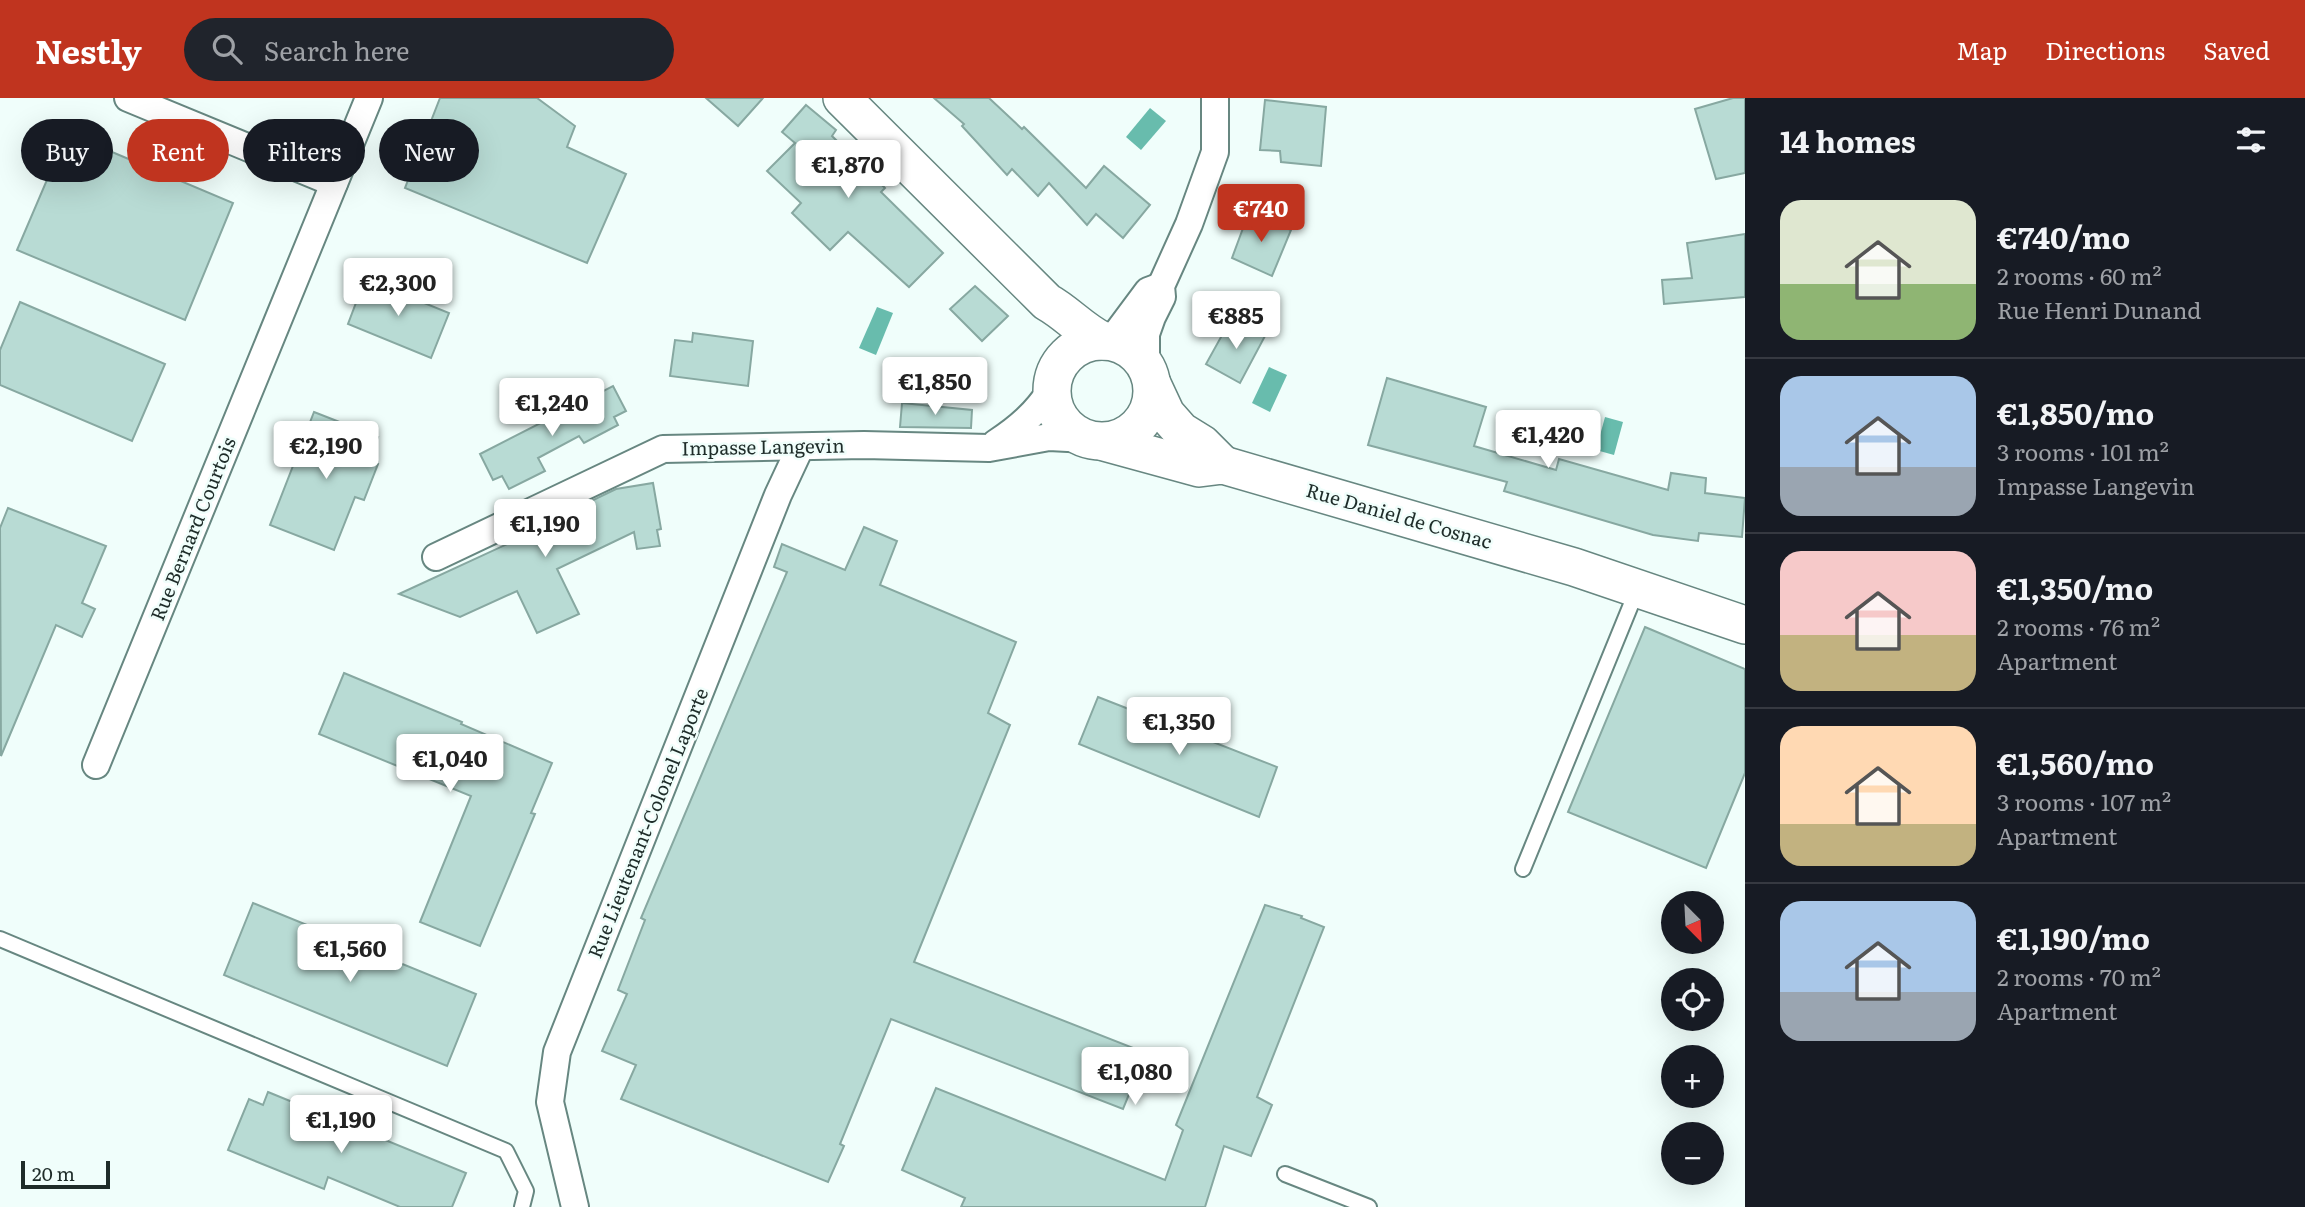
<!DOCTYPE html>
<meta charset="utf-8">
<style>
body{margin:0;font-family:Literata,serif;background:#20242c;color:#f1f3f6;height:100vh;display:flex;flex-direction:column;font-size:26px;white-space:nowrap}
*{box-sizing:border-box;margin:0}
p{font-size:23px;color:#9ea1a6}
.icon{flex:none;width:38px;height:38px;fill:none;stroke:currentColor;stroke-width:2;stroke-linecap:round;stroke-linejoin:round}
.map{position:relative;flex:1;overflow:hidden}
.panel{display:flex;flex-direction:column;background:#171b24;width:560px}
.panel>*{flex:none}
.guide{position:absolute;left:21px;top:21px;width:665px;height:63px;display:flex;gap:14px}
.needle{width:46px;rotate:156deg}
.tools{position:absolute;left:1661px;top:793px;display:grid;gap:14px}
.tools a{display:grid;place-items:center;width:63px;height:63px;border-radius:50%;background:#171b24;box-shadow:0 7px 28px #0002;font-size:35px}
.scale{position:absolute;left:21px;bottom:18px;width:89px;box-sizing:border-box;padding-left:7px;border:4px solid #1e2c29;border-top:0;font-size:19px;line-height:24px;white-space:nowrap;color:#1e2c29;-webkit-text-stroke:5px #f0fefb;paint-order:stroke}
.price{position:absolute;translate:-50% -60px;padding:0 16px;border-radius:7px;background:#fff;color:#222;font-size:23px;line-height:46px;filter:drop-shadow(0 2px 4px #0008)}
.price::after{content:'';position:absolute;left:50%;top:42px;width:21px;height:16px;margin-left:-10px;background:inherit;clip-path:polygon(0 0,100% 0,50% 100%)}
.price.selected{background:#c0341f;color:#fff}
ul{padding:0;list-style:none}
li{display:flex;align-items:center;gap:21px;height:175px;padding:0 35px}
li+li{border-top:2px solid #363941}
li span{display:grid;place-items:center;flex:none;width:196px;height:140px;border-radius:21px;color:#555}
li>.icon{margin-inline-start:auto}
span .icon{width:84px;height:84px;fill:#fffc;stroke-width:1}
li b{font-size:30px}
h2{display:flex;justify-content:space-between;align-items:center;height:84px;padding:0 35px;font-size:30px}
.pill{padding:0 24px;border-radius:32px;background:#171b24;box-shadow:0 7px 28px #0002;font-size:24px;line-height:63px}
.pill.selected{background:#c0341f;color:#fff}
header{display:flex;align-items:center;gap:42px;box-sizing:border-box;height:98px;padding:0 35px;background:#c0341f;color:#fff}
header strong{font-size:33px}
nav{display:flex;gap:38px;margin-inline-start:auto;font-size:24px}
.search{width:490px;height:63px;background:#20242c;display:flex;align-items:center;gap:18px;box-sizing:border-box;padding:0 24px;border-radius:38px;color:#9ea1a6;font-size:26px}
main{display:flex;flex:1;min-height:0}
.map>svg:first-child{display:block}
.water{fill:#68bcad}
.building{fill:#b8dbd4;stroke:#87a8a1;stroke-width:2}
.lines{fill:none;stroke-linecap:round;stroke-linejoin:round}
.lane-casing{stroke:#678781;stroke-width:18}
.street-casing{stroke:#678781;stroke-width:30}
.secondary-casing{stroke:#678781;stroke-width:40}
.lane{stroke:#fff;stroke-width:14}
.street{stroke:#fff;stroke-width:26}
.secondary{stroke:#fff;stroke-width:37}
.labels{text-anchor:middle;stroke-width:5;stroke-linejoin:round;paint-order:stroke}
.street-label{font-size:19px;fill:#1e2c29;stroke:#f0fefb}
</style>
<header>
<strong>Nestly</strong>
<div class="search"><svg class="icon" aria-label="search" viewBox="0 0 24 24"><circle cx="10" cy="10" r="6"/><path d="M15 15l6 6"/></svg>Search here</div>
<nav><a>Map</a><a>Directions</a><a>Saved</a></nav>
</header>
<main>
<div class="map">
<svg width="1745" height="1109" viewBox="0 0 1745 1109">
<rect width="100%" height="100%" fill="#f0fefb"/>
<!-- water -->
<g class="water">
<polygon points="1150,10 1166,23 1141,52 1126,39"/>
<polygon points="877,209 893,215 876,257 859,250"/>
<polygon points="1269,269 1287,277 1270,314 1252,305"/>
<polygon points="1605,319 1623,324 1614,357 1596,352"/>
</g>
<!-- building -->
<g class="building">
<polygon points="440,0 537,0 575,28 567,49 626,76 587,165 405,90"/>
<polygon points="706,0 763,0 738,28"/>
<polygon points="934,0 989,0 1022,31 1024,29 1086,90 1104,68 1150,107 1123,140 1096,116 1087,127 1049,85 1038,98 1012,71 1007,77 962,28 964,26"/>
<polygon points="1733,0 1745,0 1745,75 1716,81 1695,11"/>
<polygon points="1265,2 1326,9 1321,68 1281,64 1280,53 1260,52"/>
<polygon points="806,7 836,32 832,38 885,90 881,94 943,155 909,189 848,134 830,152 792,115 801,105 767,73 795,45 782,34"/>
<polygon points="67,35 233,105 185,222 17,152"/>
<polygon points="1249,114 1291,132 1272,178 1232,160"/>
<polygon points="1745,136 1745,199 1664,206 1662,182 1692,180 1687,145"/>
<polygon points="365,181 449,215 431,260 348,226"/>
<polygon points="975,188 1008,218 982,243 950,211"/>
<polygon points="20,204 165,266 132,343 0,287 0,252"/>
<polygon points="1231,221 1265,238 1240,285 1206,266"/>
<polygon points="693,235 753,243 748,288 670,278 675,242 692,244"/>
<polygon points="1387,280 1486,309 1474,348 1556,372 1559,361 1668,392 1671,375 1706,380 1705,395 1745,400 1742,439 1699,435 1698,443 1653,437 1504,393 1507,384 1368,347"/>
<polygon points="613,288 626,313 614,319 618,327 584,345 579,338 538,360 545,373 509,391 502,378 493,382 480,356"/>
<polygon points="902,305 972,312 971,330 900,329"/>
<polygon points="314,314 378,339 369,362 378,366 364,402 355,399 334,452 270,427"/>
<polygon points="653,385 661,431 657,432 660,448 637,451 634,434 557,471 579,516 537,535 517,493 460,519 399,496 555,424 554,421 616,391"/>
<polygon points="8,410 106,448 82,505 95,511 82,539 56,527 1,658 0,430"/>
<polygon points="864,429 897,443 880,487 1016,544 988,615 1010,627 914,864 1146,955 1123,1011 891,921 840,1046 844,1048 828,1084 621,1001 636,967 602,953 627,896 618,892 645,822 641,820 787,474 774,469 782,446 845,472"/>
<polygon points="1645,529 1745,571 1745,675 1706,770 1568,714"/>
<polygon points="344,575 462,624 461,626 552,665 531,715 535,716 480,848 420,824 471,698 319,636"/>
<polygon points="1098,599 1277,669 1259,719 1079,646"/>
<polygon points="253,805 476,896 447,968 224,877"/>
<polygon points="1265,807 1302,818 1301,820 1324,829 1257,999 1272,1007 1251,1058 1224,1048 1205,1109 961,1109 965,1100 902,1072 936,990 1165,1082 1183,1032 1176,1027"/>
<polygon points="268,994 466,1075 452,1109 400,1109 328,1079 324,1091 228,1052 249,1001 263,1007"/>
</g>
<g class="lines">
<!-- lane casing -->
<g class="lane-casing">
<g id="lane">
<polyline points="1523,771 1637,492"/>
<polyline points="0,841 506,1053 526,1093 522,1109"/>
<polyline points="1285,1076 1369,1109"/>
</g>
</g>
<!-- street casing -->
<g class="street-casing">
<g id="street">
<polyline points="128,0 334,85"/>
<polyline points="1110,244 1148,193 1156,190"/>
<polyline points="1146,269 1146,236 1152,219 1162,199 1161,188 1189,126 1215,54 1215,0"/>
<path d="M996 345C1019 330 1036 315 1051 292"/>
<polyline points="436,459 663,351 864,347 989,350 1049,339 1087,341"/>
<polyline points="96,667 369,0"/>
<polyline points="575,1109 550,1004 557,954 778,397 800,350"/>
</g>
</g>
<!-- secondary casing -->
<g class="secondary-casing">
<g id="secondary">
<path d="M842 0 1047 204C1067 215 1082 233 1103 243"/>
<circle cx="1102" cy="293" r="50"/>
<polyline points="1152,286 1166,316 1181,333 1202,346 1223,367"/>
<polyline points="1104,344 1199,370 1223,367 1574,469 1745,527"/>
</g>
</g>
<!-- lane -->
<use href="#lane" class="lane"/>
<!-- street -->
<use href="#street" class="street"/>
<!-- secondary -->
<use href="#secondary" class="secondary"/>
</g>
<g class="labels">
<!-- street labels -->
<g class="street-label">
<text transform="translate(763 349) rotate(-1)" y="7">Impasse Langevin</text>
<text transform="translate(1399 418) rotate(16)" y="7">Rue Daniel de Cosnac</text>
<text transform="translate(193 431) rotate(-68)" y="7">Rue Bernard Courtois</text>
<text transform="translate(648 725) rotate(-68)" y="7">Rue Lieutenant-Colonel Laporte</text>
</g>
</g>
</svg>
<div class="tools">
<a><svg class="needle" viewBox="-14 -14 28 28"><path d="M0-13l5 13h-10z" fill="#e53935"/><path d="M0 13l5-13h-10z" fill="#9ea1a6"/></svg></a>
<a><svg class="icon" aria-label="locate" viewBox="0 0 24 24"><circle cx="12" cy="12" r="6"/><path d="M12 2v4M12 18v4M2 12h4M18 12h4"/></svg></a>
<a>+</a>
<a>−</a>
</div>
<div class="scale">20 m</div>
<b class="price" style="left:848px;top:102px">€1,870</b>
<b class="price selected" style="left:1261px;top:146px">€740</b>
<b class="price" style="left:398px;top:220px">€2,300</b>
<b class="price" style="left:1236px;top:253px">€885</b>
<b class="price" style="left:935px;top:319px">€1,850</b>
<b class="price" style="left:552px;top:340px">€1,240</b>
<b class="price" style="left:1548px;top:372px">€1,420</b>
<b class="price" style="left:326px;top:383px">€2,190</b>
<b class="price" style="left:545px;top:461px">€1,190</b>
<b class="price" style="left:1179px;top:659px">€1,350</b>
<b class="price" style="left:450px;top:696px">€1,040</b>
<b class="price" style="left:350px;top:886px">€1,560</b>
<b class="price" style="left:1135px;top:1009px">€1,080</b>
<b class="price" style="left:341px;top:1057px">€1,190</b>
<div class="guide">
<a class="pill">Buy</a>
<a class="pill selected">Rent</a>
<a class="pill">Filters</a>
<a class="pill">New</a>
</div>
</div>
<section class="panel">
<h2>14 homes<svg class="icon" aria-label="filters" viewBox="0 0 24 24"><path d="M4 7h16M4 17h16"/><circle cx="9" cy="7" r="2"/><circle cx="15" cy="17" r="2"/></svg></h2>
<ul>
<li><span style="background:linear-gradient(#dfe7d0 60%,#8fb573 0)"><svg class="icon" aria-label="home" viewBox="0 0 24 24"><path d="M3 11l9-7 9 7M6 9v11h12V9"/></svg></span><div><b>€740/mo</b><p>2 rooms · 60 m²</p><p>Rue Henri Dunand</p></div></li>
<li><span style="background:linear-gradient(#a9c7e8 65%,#9aa5b1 0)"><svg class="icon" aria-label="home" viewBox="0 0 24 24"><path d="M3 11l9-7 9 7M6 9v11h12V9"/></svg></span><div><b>€1,850/mo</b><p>3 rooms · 101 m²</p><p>Impasse Langevin</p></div></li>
<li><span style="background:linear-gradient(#f6c9c9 60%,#c2b280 0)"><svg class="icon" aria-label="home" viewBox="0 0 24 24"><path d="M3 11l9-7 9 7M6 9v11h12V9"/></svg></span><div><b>€1,350/mo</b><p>2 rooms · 76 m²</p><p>Apartment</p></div></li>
<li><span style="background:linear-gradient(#ffd9b3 70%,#c2b280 0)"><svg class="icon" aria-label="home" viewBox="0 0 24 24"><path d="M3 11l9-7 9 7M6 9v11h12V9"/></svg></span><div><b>€1,560/mo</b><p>3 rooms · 107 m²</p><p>Apartment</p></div></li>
<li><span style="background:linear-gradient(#a9c7e8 65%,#9aa5b1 0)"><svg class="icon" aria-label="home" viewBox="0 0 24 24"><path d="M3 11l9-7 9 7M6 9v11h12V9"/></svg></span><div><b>€1,190/mo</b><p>2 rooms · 70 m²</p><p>Apartment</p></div></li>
</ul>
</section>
</main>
